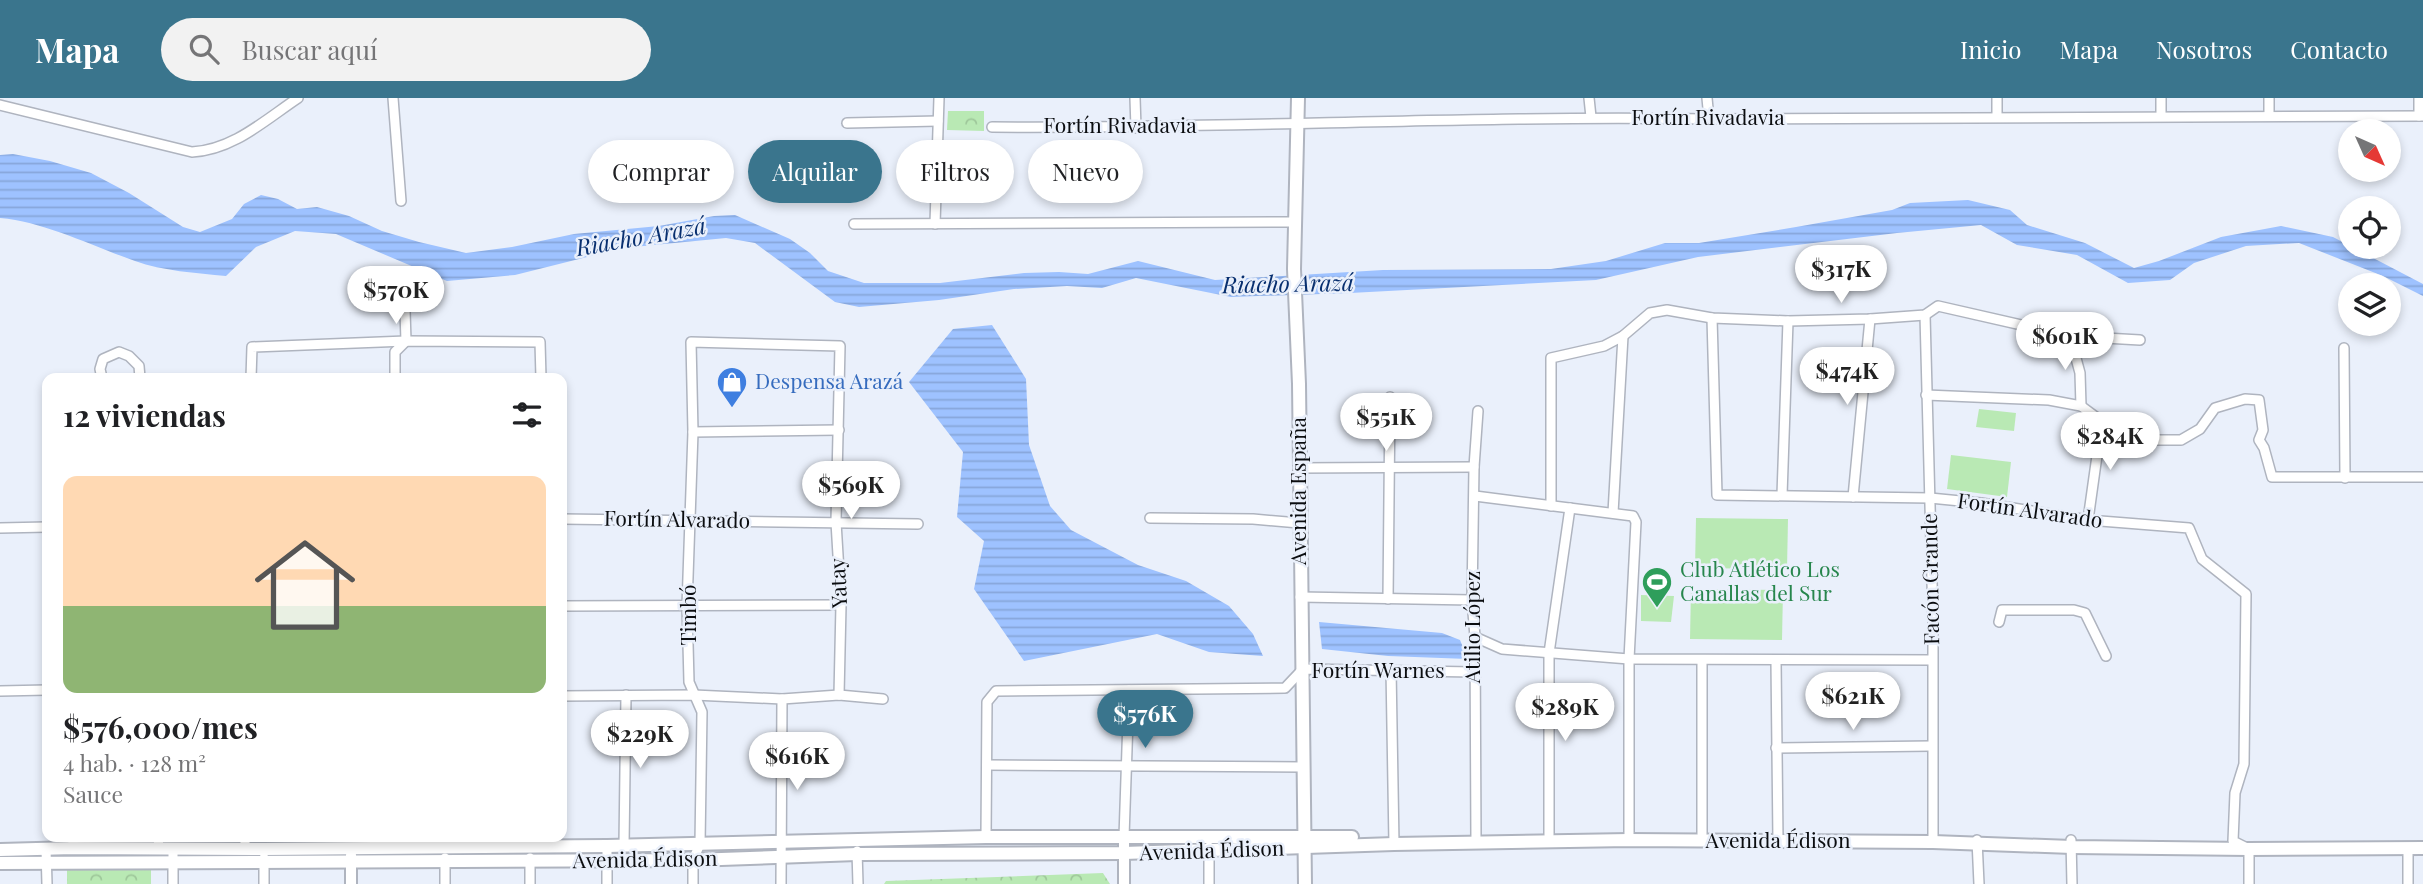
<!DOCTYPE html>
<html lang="es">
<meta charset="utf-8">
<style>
body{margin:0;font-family:"Playfair Display",serif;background:#f2f2f2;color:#202124;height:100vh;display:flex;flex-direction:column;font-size:26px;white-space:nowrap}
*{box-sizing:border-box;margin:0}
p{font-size:23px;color:#757577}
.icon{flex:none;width:38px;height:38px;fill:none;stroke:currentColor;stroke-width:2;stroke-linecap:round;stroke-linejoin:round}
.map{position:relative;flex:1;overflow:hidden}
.panel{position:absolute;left:42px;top:275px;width:525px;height:469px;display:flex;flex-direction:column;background:#fff;border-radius:14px;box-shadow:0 4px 10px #0003}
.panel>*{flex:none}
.guide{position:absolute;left:588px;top:42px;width:665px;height:63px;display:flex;gap:14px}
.needle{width:46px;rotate:135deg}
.tools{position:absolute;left:2338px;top:21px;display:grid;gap:14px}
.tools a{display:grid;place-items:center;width:63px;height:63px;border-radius:50%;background:#fff;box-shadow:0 4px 10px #0003;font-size:35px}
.price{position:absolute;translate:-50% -60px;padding:0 16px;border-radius:24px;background:#fff;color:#222;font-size:23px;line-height:46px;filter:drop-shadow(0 2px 4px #0008)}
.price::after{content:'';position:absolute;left:50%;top:42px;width:21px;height:16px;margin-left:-10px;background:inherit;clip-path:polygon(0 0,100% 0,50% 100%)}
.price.active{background:#3a758d;color:#fff}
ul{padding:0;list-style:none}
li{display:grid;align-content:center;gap:14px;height:371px;padding:0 21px}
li+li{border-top:2px solid #e0e0e0}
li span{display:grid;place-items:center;height:217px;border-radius:14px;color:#555}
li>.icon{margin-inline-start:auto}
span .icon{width:126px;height:126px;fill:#fffc;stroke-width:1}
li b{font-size:30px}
h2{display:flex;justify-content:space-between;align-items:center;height:84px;padding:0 21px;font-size:30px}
.chip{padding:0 24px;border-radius:32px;background:#fff;box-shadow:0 4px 10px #0003;font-size:24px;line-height:63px}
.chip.active{background:#3a758d;color:#fff}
header{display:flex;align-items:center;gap:42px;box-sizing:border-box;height:98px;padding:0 35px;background:#3a758d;color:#fff}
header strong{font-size:33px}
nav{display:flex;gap:38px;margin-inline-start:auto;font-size:24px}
.search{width:490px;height:63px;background:#f2f2f2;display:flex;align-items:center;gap:18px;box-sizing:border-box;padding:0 24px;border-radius:38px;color:#757577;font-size:26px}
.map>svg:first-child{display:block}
.park{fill:url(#park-crowns)}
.garden{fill:#b9e9b4}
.water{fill:url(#water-rules)}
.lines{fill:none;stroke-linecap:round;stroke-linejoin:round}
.minor-casing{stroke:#afb4bf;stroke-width:12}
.tertiary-casing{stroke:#afb4bf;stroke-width:14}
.secondary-casing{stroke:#afb4bf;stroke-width:16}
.minor{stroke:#fff;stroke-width:9}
.tertiary{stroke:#fff;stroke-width:10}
.secondary{stroke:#fff;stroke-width:12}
.labels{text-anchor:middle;stroke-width:5;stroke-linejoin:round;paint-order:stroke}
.street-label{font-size:21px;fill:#0b0d10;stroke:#eaf0fb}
.shop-label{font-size:21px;fill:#366cbe;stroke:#eaf0fb;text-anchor:start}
.leisure-label{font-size:21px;fill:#27864d;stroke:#eaf0fb;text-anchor:start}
.water-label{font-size:23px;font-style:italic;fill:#082f6f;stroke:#eaf0fb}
</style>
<header>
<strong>Mapa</strong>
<div class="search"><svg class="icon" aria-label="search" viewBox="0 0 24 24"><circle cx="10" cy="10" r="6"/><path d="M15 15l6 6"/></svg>Buscar aquí</div>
<nav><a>Inicio</a><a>Mapa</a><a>Nosotros</a><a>Contacto</a></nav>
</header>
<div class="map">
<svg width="2423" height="786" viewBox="0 0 2423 786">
<defs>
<pattern id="park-crowns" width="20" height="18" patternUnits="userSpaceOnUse" patternTransform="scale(1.75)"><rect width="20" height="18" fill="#b9e9b4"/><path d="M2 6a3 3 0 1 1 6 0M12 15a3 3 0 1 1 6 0" fill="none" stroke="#9ec79a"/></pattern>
<pattern id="water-rules" width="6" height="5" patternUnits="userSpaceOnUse" patternTransform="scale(1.75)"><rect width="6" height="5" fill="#9ec2ff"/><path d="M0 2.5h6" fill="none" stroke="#87a6da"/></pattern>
</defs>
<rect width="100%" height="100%" fill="#eaf0fb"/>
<!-- park -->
<g class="park">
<polygon points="948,13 984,13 984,33 947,32"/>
<polygon points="67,770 151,771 151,786 67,786"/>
<polygon points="1103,775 1110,786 884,786 886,783"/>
</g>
<!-- garden -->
<g class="garden">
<polygon points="1979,311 2016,315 2014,333 1976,329"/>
<polygon points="1951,357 2011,364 2007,399 1947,391"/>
<polygon points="1696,420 1788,421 1787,471 1695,470"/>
<polygon points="1691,491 1783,492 1782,542 1690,541"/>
<polygon points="1641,497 1674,498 1671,524 1641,523"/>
</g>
<!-- water -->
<g class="water">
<path d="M13 56 50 63 91 75 129 95 183 129 200 134 232 121 244 106 261 97 278 101 297 111 317 109 349 118 382 133 419 144 466 155 512 149 574 136 659 128 714 118 735 117 790 141 810 155 828 173 864 185H940L1024 175 1059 174 1088 176 1138 163 1215 182 1383 172 1551 171 1606 163 1665 145H1699L1796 129 1892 112 1910 105 1968 102 2010 112 2027 127 2085 145 2134 170 2159 163 2221 139 2281 128 2333 139 2423 186V198L2383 178 2299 145 2246 148 2194 165 2170 182 2128 185 2077 157 2017 147 1981 127 1897 135 1698 159 1596 182 1350 195 1231 199 1136 180 1102 190 1067 188 1014 191 939 202 859 209 835 204 755 145 726 140 623 150 515 177 447 183 336 136 295 133 256 149 226 178C196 175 163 173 135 163 92 148 45 124 0 120V57Z"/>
<polygon points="992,227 1026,281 1029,347 1050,408 1071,432 1138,467 1186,483 1229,508 1253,536 1263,558 1209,554 1157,536 1024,563 974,491 984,443 957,419 963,354 909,284 953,231"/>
<polygon points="1319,524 1442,535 1460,542 1468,561 1388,558 1322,551"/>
</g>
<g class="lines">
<!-- minor casing -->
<g class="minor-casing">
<g id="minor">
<polyline points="393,0 401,103"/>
<polyline points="1135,0 1136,30"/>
<polyline points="1589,0 1591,19"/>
<polyline points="1707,0 1709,21"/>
<polyline points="1997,0 1997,19"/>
<polyline points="2161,0 2161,18"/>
<polyline points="2419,0 2419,18"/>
<path d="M0 7 192 54C233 52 265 22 298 0"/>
<polyline points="2269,18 2269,0"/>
<polyline points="847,25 938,23"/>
<path d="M992 29C1231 31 1470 17 1709 21L2423 18"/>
<polyline points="854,126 1294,124"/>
<polyline points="935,126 939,0"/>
<polyline points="1925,217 1933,521 1933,744"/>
<polyline points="1712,220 1717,397 1930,400 1981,405 2088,422 2189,430 2202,461 2246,496 2244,666 2235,695 2233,743 2249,751 2249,786"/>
<polyline points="2070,238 2080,275 2081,308"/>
<polyline points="2344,250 2345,380"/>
<polyline points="102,280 100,271 103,261 119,254 129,258 139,268 140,280"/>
<polyline points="251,280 252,249 406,243 540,244 541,280"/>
<polyline points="395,280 395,254 406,243 404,183"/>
<polyline points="1926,297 2049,302 2081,308 2123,339 2143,342 2181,342 2200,331 2215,310 2245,301 2259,302 2263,332 2259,342 2264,350 2272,379 2423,379"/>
<polyline points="693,334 839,332"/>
<polyline points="1299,370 1474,369"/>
<polyline points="1782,397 1788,223"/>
<polyline points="1475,398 1633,418 1636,424 1629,561 1629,742"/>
<polyline points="1853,399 1870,221"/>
<polyline points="1551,408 1551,260 1604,248 1623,238 1650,215 1667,212 1712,220 1788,223 1870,221 1925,217 1938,208 2070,238 2140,242"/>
<polyline points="1613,415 1623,238"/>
<polyline points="1150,420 1253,421 1299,425"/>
<polyline points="562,421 918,426"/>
<polyline points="2088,422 2102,322"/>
<polyline points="0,430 47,429"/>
<polyline points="1300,499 1472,502"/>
<polyline points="1388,501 1390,299"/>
<polyline points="562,508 841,507"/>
<polyline points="1999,524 2002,512 2074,512 2085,515 2106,558"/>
<polyline points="1475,539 1502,551 1629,561 1932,562"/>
<polyline points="1702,563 1702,736"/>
<polyline points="1776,563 1778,743"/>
<polyline points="1391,571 1394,746"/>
<polyline points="0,593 47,592"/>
<polyline points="562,598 694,597 782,601 839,597 883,601"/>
<polyline points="1776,650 1931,648"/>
<polyline points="987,667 1302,669"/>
<polyline points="1549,737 1549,555 1570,410"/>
<polyline points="986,739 987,604 996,593 1285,590 1303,571 1473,574"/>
<polyline points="1124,739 1129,592"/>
<polyline points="1977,742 1979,786"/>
<polyline points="2071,742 2072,786"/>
<polyline points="1476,745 1475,539 1472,502 1474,369 1478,313"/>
<polyline points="624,747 626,597"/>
<polyline points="607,748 607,786"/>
<polyline points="1209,749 1209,786"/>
<polyline points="73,750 73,738"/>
<polyline points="158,750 159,738"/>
<polyline points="46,751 47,786"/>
<polyline points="245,751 245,738"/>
<polyline points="857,753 858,786"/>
<polyline points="445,760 445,786"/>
<polyline points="173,786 173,750"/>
<polyline points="264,786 264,760"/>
<polyline points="530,786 530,760"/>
<polyline points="693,786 693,762 700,746 702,614 689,584 687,508 693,334 691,244 840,248 836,424 841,507 839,597"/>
<polyline points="781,786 782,601"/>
<polyline points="2408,786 2408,750"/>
</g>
</g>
<!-- tertiary casing -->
<g class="tertiary-casing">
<g id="tertiary">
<polyline points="351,757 351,786"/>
<polyline points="1124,786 1124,739"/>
</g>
</g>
<!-- secondary casing -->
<g class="secondary-casing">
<g id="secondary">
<polyline points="1298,0 1294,171 1299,286 1305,786"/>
<polyline points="0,752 73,750 264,751 607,748 986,739 1352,739"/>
<polyline points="0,765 693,762 857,756 1124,755 1394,746 1629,742 1933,744 2072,749 2249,751 2423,750"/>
</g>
</g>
<!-- minor -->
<use href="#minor" class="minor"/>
<!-- tertiary -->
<use href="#tertiary" class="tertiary"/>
<!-- secondary -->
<use href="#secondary" class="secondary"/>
</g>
<!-- icons -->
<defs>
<g id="shop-pin" transform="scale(1.575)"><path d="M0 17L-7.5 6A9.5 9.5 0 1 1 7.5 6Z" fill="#3f7fe0" stroke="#eaf0fb"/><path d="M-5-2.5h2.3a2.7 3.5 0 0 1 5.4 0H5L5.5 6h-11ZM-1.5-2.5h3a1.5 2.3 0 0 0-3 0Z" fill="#fff"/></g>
<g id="stadium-pin" transform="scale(1.575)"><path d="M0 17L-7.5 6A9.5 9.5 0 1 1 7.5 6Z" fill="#2e9e5b" stroke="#eaf0fb"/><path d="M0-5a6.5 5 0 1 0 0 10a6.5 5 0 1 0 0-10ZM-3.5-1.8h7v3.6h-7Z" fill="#fff"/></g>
</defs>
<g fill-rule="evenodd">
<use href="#shop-pin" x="732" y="284"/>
<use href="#stadium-pin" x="1657" y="484"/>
</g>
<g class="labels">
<!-- street labels -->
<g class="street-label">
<text x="1708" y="27">Fortín Rivadavia</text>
<text x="1120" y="35">Fortín Rivadavia</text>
<text transform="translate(1299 393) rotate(-90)" y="7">Avenida España</text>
<text transform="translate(2030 413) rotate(8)" y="7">Fortín Alvarado</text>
<text transform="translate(677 422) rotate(1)" y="7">Fortín Alvarado</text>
<text transform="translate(1931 481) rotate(-91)" y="7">Facón Grande</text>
<text transform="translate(839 485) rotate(-93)" y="7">Yatay</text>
<text transform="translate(689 517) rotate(-90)" y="7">Timbó</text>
<text transform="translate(1473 529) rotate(-90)" y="7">Atilio López</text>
<text x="1378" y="580">Fortín Warnes</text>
<text x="1778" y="750">Avenida Édison</text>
<text transform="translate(1212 753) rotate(-2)" y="7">Avenida Édison</text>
<text transform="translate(645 762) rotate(-1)" y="7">Avenida Édison</text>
</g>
<!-- shop labels -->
<g class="shop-label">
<text x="755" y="291">Despensa Arazá</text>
</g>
<!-- leisure labels -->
<g class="leisure-label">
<text x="1680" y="479">Club Atlético Los<tspan x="1680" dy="24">Canallas del Sur</tspan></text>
</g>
<!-- water labels -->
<g class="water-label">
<text transform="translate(641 139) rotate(-10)" y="8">Riacho Arazá</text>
<text transform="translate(1288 186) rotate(-1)" y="8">Riacho Arazá</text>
</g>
</g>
</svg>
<div class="tools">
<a><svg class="needle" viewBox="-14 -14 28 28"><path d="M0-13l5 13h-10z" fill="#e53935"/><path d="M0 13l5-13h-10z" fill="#757577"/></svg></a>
<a><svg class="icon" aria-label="locate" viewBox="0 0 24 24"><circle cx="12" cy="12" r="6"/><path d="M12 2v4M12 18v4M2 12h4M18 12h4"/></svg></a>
<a><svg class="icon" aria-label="layers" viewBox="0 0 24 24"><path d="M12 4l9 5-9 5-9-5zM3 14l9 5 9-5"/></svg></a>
</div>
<b class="price" style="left:1841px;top:207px">$317K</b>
<b class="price" style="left:396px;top:228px">$570K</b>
<b class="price" style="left:2065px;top:274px">$601K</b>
<b class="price" style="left:1847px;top:309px">$474K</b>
<b class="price" style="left:1386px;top:355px">$551K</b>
<b class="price" style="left:2110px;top:374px">$284K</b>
<b class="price" style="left:851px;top:423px">$569K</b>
<b class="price" style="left:1853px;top:634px">$621K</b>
<b class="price" style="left:1565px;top:645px">$289K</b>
<b class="price active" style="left:1145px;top:652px">$576K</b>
<b class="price" style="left:640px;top:672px">$229K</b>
<b class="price" style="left:797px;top:694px">$616K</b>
<div class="guide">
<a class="chip">Comprar</a>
<a class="chip active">Alquilar</a>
<a class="chip">Filtros</a>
<a class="chip">Nuevo</a>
</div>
<section class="panel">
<h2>12 viviendas<svg class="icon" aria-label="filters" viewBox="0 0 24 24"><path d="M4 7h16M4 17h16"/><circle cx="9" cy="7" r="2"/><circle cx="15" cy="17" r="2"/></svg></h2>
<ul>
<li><span style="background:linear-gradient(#ffd9b3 60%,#8fb573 0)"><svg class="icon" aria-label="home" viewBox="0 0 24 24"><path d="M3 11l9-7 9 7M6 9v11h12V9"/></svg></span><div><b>$576,000/mes</b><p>4 hab. · 128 m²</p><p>Sauce</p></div></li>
</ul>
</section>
</div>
